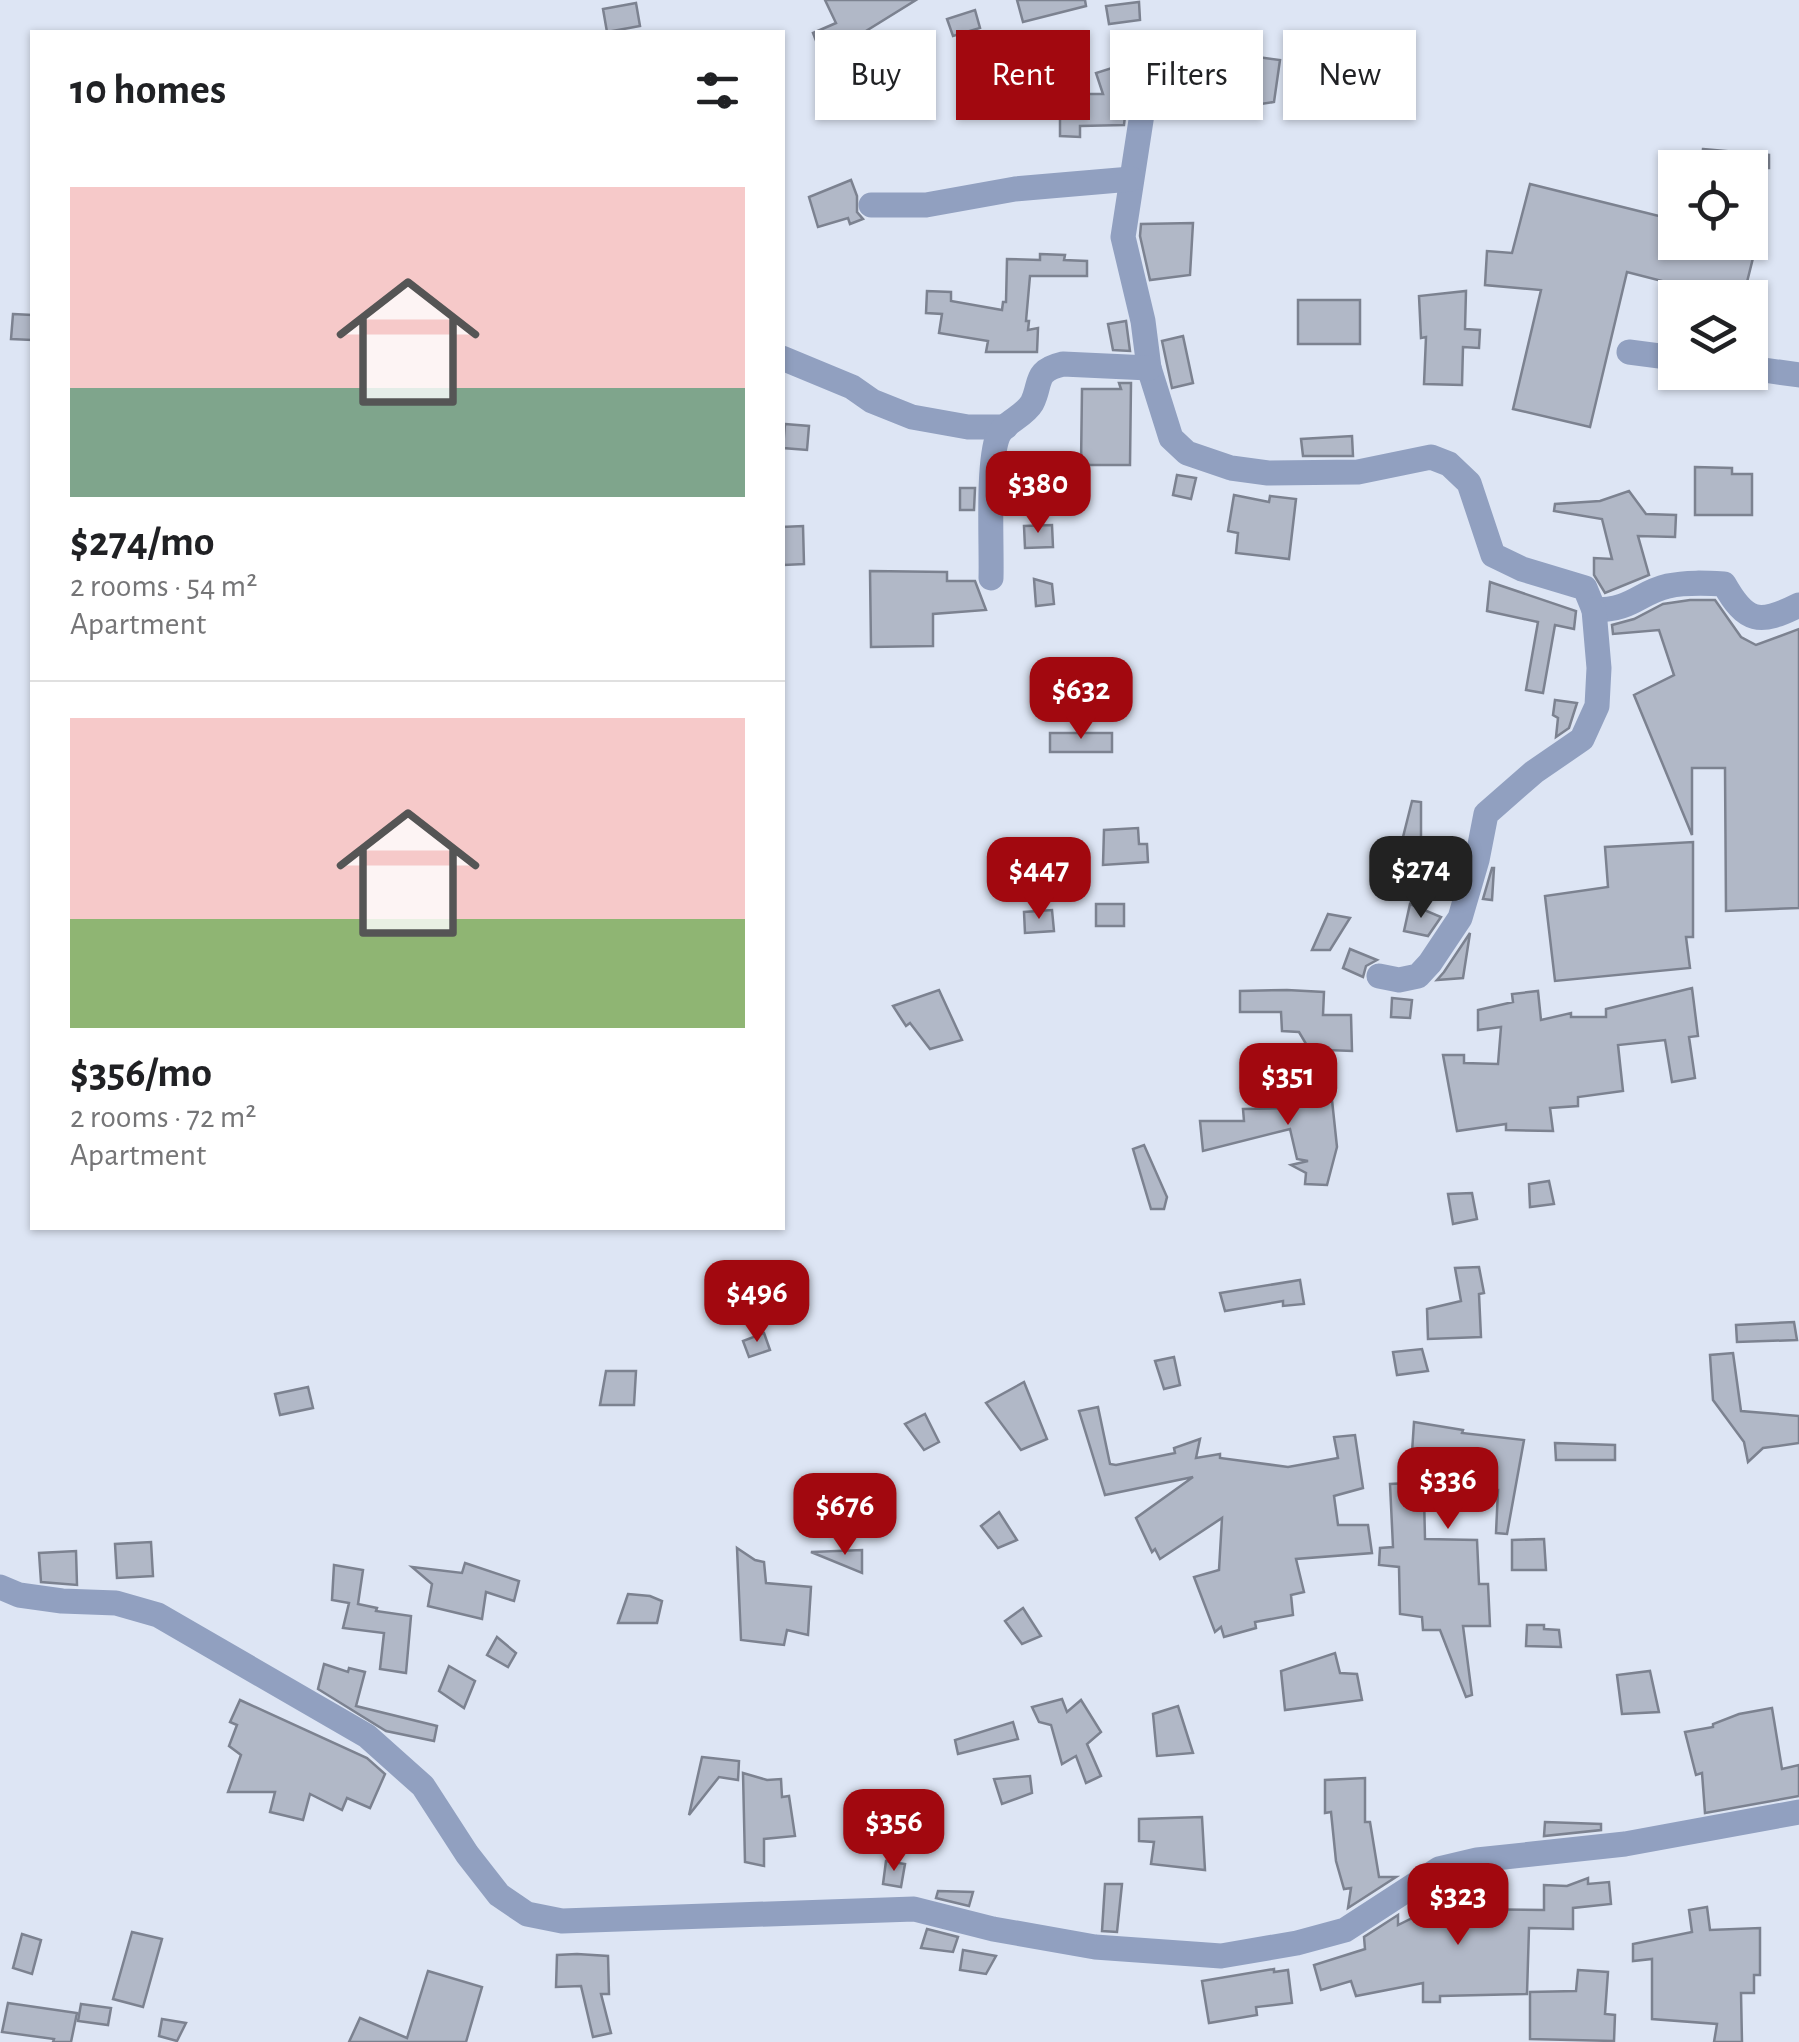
<!DOCTYPE html>
<meta charset="utf-8">
<style>
body{margin:0;font-family:"Alegreya Sans",sans-serif;background:#f6f6f6;color:#202124;height:100vh;display:flex;flex-direction:column;font-size:38px;white-space:nowrap}
*{box-sizing:border-box;margin:0}
p{font-size:32px;color:#757577}
.icon{flex:none;width:55px;height:55px;fill:none;stroke:currentColor;stroke-width:2;stroke-linecap:round;stroke-linejoin:round}
.map{position:relative;flex:1;overflow:hidden}
.side{position:absolute;left:30px;top:30px;width:755px;height:1200px;display:flex;flex-direction:column;background:#fff;border-radius:0px;box-shadow:0 2px 8px #0004}
.side>*{flex:none}
.hud{position:absolute;left:815px;top:30px;width:832px;height:90px;display:flex;gap:20px}
.buttons{position:absolute;left:1658px;top:150px;display:grid;gap:20px}
.buttons a{display:grid;place-items:center;width:110px;height:110px;border-radius:0px;background:#fff;box-shadow:0 2px 8px #0004;font-size:50px}
.price{position:absolute;translate:-50% -85px;padding:0 22px;border-radius:20px;background:#a2080f;color:#fff;font-size:32px;line-height:65px;filter:drop-shadow(0 2px 5px #0008)}
.price::after{content:'';position:absolute;left:50%;top:60px;width:30px;height:22px;margin-left:-15px;background:inherit;clip-path:polygon(0 0,100% 0,50% 100%)}
.price.on{background:#222;color:#fff}
ul{padding:0;list-style:none}
li{display:grid;align-content:center;gap:20px;height:530px;padding:0 40px}
li+li{border-top:2px solid #e0e0e0}
li span{display:grid;place-items:center;height:310px;border-radius:0px;color:#555}
li>.icon{margin-inline-start:auto}
span .icon{width:180px;height:180px;fill:#fffc;stroke-width:1}
li b{font-size:42px}
h2{display:flex;justify-content:space-between;align-items:center;height:120px;padding:0 40px;font-size:42px}
.tag{padding:0 35px;border-radius:0px;background:#fff;box-shadow:0 2px 8px #0004;font-size:35px;line-height:90px}
.tag.on{background:#a2080f;color:#fff}
.map>svg:first-child{display:block}
.building{fill:#b1b8c7;stroke:#7c8290;stroke-width:2.5}
.lines{fill:none;stroke-linecap:round;stroke-linejoin:round}
.minor{stroke:#91a0c0;stroke-width:25}
</style>
<div class="map">
<svg width="1799" height="2042" viewBox="0 0 1799 2042">
<rect width="100%" height="100%" fill="#dde5f4"/>
<!-- building -->
<g class="building">
<polygon points="825,0 916,0 858,36 873,68 850,78 835,45 820,51 813,33 836,23"/>
<polygon points="1017,0 1085,0 1086,6 1023,22"/>
<polygon points="1139,2 1140,20 1109,24 1106,6"/>
<polygon points="636,3 640,26 607,32 603,9"/>
<polygon points="975,10 980,28 953,36 947,19"/>
<polygon points="1243,55 1280,60 1274,102 1248,106 1250,89 1239,87"/>
<polygon points="1131,62 1124,125 1080,126 1080,137 1060,136 1060,110 1070,110 1070,94 1103,94 1096,73"/>
<polygon points="1703,149 1769,155 1769,168 1701,168"/>
<polygon points="851,180 857,196 857,212 863,219 850,224 848,218 818,227 809,197"/>
<polygon points="1530,184 1675,220 1675,242 1757,242 1743,298 1728,298 1627,272 1590,427 1513,409 1541,290 1485,285 1487,251 1512,253"/>
<polygon points="1193,223 1190,275 1150,280 1140,236 1141,224"/>
<polygon points="1040,254 1065,255 1064,260 1087,261 1087,276 1030,276 1026,321 1029,321 1028,330 1038,328 1037,352 986,352 988,341 939,333 942,314 926,313 927,291 951,292 951,301 1002,310 1003,302 1006,302 1007,259 1040,260"/>
<polygon points="1466,291 1465,329 1480,330 1479,348 1463,347 1462,385 1424,384 1426,337 1421,338 1419,296"/>
<rect x="1298" y="300" width="62" height="44"/>
<polygon points="13,314 32,315 32,340 11,339"/>
<polygon points="1126,321 1130,351 1113,350 1108,324"/>
<polygon points="1183,336 1193,383 1172,388 1162,341"/>
<polygon points="1119,383 1131,383 1130,465 1081,465 1082,389 1121,389"/>
<polygon points="785,424 809,426 807,450 783,448"/>
<polygon points="1352,436 1353,456 1303,456 1301,439"/>
<polygon points="1695,467 1732,468 1732,474 1752,474 1752,515 1695,515"/>
<polygon points="1177,475 1196,478 1191,499 1173,495"/>
<polygon points="960,488 975,488 974,510 960,510"/>
<polygon points="1629,491 1646,514 1676,515 1675,537 1638,536 1649,575 1605,593 1594,575 1594,558 1612,559 1602,519 1554,511 1555,504 1600,501"/>
<polygon points="1234,495 1269,502 1270,496 1296,499 1289,559 1236,553 1238,533 1228,531"/>
<polygon points="1052,525 1053,547 1025,548 1024,526"/>
<polygon points="803,526 804,564 784,565 782,527"/>
<polygon points="870,571 947,572 947,581 975,581 986,610 933,614 933,646 871,647"/>
<polygon points="1034,579 1052,584 1054,604 1036,606"/>
<polygon points="1490,582 1576,611 1574,629 1555,625 1543,693 1526,690 1538,622 1487,611"/>
<polygon points="1690,600 1715,600 1741,637 1756,645 1799,629 1799,908 1726,911 1725,768 1692,768 1692,835 1634,695 1674,675 1659,630 1613,634 1612,625 1634,619 1663,604"/>
<polygon points="1555,700 1577,703 1569,728 1556,737 1558,718 1553,715"/>
<rect x="1050" y="733" width="62" height="19"/>
<polygon points="1412,801 1421,802 1421,839 1408,889 1391,885"/>
<polygon points="1138,828 1139,844 1147,844 1148,862 1103,865 1104,830"/>
<polygon points="1693,842 1693,937 1686,937 1690,968 1555,981 1545,896 1608,887 1605,847"/>
<polygon points="1449,860 1460,861 1450,896 1447,895"/>
<polygon points="1492,868 1494,868 1492,900 1483,899"/>
<rect x="1096" y="904" width="28" height="22"/>
<polygon points="1410,904 1441,917 1428,936 1404,931"/>
<polygon points="1052,910 1054,931 1025,933 1024,912"/>
<polygon points="1328,914 1350,918 1330,950 1312,950"/>
<polygon points="1470,933 1463,978 1437,980 1444,972"/>
<polygon points="1350,949 1377,960 1366,966 1363,977 1343,968"/>
<polygon points="1692,988 1698,1036 1689,1037 1695,1078 1672,1082 1665,1040 1618,1045 1623,1091 1578,1097 1578,1106 1550,1108 1553,1131 1506,1130 1506,1124 1457,1131 1443,1055 1464,1055 1464,1063 1498,1064 1501,1027 1478,1030 1478,1010 1513,1002 1512,994 1538,991 1541,1020 1571,1013 1571,1017 1606,1017 1606,1009"/>
<polygon points="939,990 962,1040 930,1049 910,1023 906,1026 893,1006"/>
<polygon points="1287,990 1324,992 1323,1015 1351,1015 1352,1051 1327,1050 1325,1076 1299,1032 1282,1031 1281,1012 1240,1012 1240,991"/>
<polygon points="1392,998 1412,1000 1410,1018 1391,1017"/>
<polygon points="1295,1067 1316,1070 1312,1094 1332,1100 1337,1147 1327,1185 1305,1184 1306,1173 1291,1165 1308,1161 1297,1159 1290,1129 1203,1151 1200,1121 1244,1121 1243,1109 1290,1108"/>
<polygon points="1144,1145 1167,1197 1164,1209 1151,1209 1133,1149"/>
<polygon points="1549,1181 1554,1204 1530,1207 1529,1184"/>
<polygon points="1472,1193 1477,1219 1453,1224 1448,1194"/>
<polygon points="1479,1267 1484,1293 1479,1294 1481,1337 1428,1339 1427,1309 1461,1301 1455,1268"/>
<polygon points="1300,1280 1304,1304 1283,1306 1283,1301 1225,1311 1220,1293"/>
<polygon points="1794,1322 1797,1340 1737,1342 1736,1325"/>
<polygon points="764,1333 770,1350 749,1357 743,1341"/>
<polygon points="1422,1349 1428,1371 1397,1375 1393,1352"/>
<polygon points="1733,1353 1741,1411 1799,1416 1799,1443 1763,1448 1748,1462 1744,1442 1713,1400 1710,1355"/>
<polygon points="1174,1357 1180,1385 1164,1389 1155,1361"/>
<polygon points="606,1371 636,1371 634,1405 600,1405"/>
<polygon points="1024,1382 1047,1439 1021,1450 986,1403"/>
<polygon points="308,1387 313,1408 280,1415 275,1394"/>
<polygon points="1098,1407 1110,1464 1116,1465 1175,1453 1174,1448 1200,1439 1196,1458 1220,1454 1220,1458 1288,1467 1338,1458 1334,1437 1355,1435 1363,1488 1334,1496 1338,1525 1368,1525 1372,1553 1296,1559 1304,1592 1291,1595 1293,1615 1255,1622 1256,1628 1224,1637 1221,1627 1215,1632 1194,1577 1219,1570 1222,1518 1160,1559 1155,1549 1152,1552 1136,1518 1193,1477 1105,1495 1079,1411"/>
<polygon points="925,1414 939,1442 924,1450 905,1424"/>
<polygon points="1414,1422 1463,1430 1462,1433 1524,1440 1507,1534 1496,1533 1498,1490 1424,1496 1425,1539 1477,1540 1479,1584 1488,1584 1490,1626 1463,1626 1472,1695 1466,1697 1440,1630 1423,1630 1422,1617 1400,1614 1399,1567 1379,1565 1380,1548 1393,1547 1390,1484 1410,1483"/>
<polygon points="1555,1443 1615,1445 1615,1460 1556,1460"/>
<polygon points="999,1512 1017,1540 998,1548 981,1526"/>
<polygon points="1544,1539 1546,1570 1512,1570 1512,1540"/>
<polygon points="151,1542 153,1576 117,1578 115,1544"/>
<polygon points="737,1548 755,1560 764,1562 766,1583 811,1587 808,1635 787,1630 784,1645 741,1640"/>
<polygon points="862,1550 862,1573 811,1552"/>
<polygon points="76,1551 77,1585 41,1582 39,1553"/>
<polygon points="465,1563 519,1581 514,1601 486,1592 482,1619 428,1606 432,1584 412,1567 462,1573"/>
<polygon points="334,1565 363,1570 358,1604 377,1608 376,1611 411,1616 406,1673 380,1669 384,1633 343,1628 349,1603 332,1600"/>
<polygon points="628,1594 650,1596 662,1601 657,1623 618,1623"/>
<polygon points="1023,1608 1041,1636 1022,1644 1005,1621"/>
<polygon points="1527,1625 1544,1625 1544,1629 1559,1630 1561,1647 1526,1646"/>
<polygon points="497,1637 516,1653 508,1667 487,1655"/>
<polygon points="1335,1653 1340,1673 1357,1674 1362,1700 1285,1710 1281,1671"/>
<polygon points="324,1664 348,1672 349,1668 365,1672 356,1706 437,1726 434,1741 386,1731 318,1689"/>
<polygon points="449,1666 475,1681 464,1708 439,1691"/>
<polygon points="1650,1671 1659,1712 1622,1714 1617,1675"/>
<polygon points="1062,1699 1067,1712 1081,1700 1101,1732 1087,1744 1101,1776 1086,1783 1076,1756 1062,1764 1051,1725 1039,1722 1032,1707"/>
<polygon points="240,1700 367,1758 385,1774 370,1808 347,1798 342,1810 310,1794 303,1820 270,1812 275,1792 228,1792 241,1755 229,1746 237,1725 230,1722"/>
<polygon points="1178,1706 1193,1753 1157,1756 1153,1714"/>
<polygon points="1772,1708 1782,1769 1799,1765 1799,1796 1705,1813 1702,1773 1696,1775 1685,1732 1713,1727 1713,1724 1739,1714"/>
<polygon points="1013,1722 1018,1739 958,1754 955,1740"/>
<polygon points="702,1757 739,1761 738,1780 719,1777 689,1815"/>
<polygon points="743,1773 767,1780 781,1779 782,1797 789,1796 795,1836 764,1839 764,1866 745,1862"/>
<polygon points="1030,1776 1032,1793 1002,1804 994,1779"/>
<polygon points="1365,1778 1365,1822 1370,1822 1379,1877 1396,1877 1348,1908 1351,1888 1344,1889 1336,1861 1331,1812 1325,1813 1325,1780"/>
<polygon points="1202,1817 1205,1870 1151,1864 1154,1842 1139,1841 1139,1819"/>
<polygon points="1545,1822 1601,1824 1601,1830 1544,1836"/>
<polygon points="886,1861 905,1864 901,1887 883,1884"/>
<polygon points="1588,1878 1588,1884 1609,1882 1611,1904 1573,1908 1573,1929 1529,1928 1527,1994 1440,1996 1440,2002 1423,2002 1423,1983 1356,1996 1351,1981 1321,1990 1314,1965 1365,1949 1364,1937 1398,1915 1398,1925 1451,1899 1452,1909 1544,1910 1544,1885 1567,1886"/>
<polygon points="1105,1884 1122,1884 1117,1932 1102,1931"/>
<polygon points="938,1891 973,1892 969,1906 936,1898"/>
<polygon points="1707,1907 1710,1930 1760,1928 1760,1975 1754,1975 1754,1993 1741,1993 1742,2042 1714,2042 1717,2024 1652,2019 1652,1959 1633,1961 1633,1944 1692,1932 1689,1910"/>
<polygon points="927,1929 958,1937 953,1952 921,1948"/>
<polygon points="132,1932 162,1939 143,2007 113,1999"/>
<polygon points="22,1934 41,1940 32,1974 13,1968"/>
<polygon points="963,1950 996,1956 986,1974 960,1970"/>
<polygon points="577,1954 608,1956 609,1994 601,1994 611,2033 593,2037 581,1986 556,1987 557,1955"/>
<polygon points="1274,1969 1274,1972 1288,1970 1292,2003 1256,2007 1257,2015 1209,2023 1202,1981"/>
<polygon points="1578,1970 1608,1972 1605,2014 1615,2015 1614,2041 1530,2039 1530,1992 1576,1991"/>
<polygon points="428,1971 482,1987 466,2042 349,2042 360,2018 407,2038"/>
<polygon points="8,2003 77,2013 71,2042 53,2042 54,2039 2,2032"/>
<polygon points="81,2004 111,2008 108,2025 78,2021"/>
<polygon points="162,2019 186,2023 177,2041 159,2036"/>
</g>
<g class="lines">
<!-- minor -->
<g class="minor">
<path d="M1148 75 1123 237 1143 321 1149 368 1171 438 1187 453 1231 468 1268 473 1358 472 1431 457 1449 464 1469 483 1493 555 1522 569 1585 588 1594 610C1633 610 1638 593 1668 586 1686 582 1706 583 1724 584 1746 623 1759 625 1799 605"/>
<polyline points="871,205 926,205 1015,189 1131,179"/>
<polyline points="1629,352 1675,358"/>
<polyline points="782,358 852,387 872,401 912,417 968,427 1006,427"/>
<polyline points="1750,368 1799,375"/>
<path d="M991 578C992 545 987 464 998 436 1004 422 1024 417 1032 403 1042 383 1033 371 1063 364L1149 368"/>
<polyline points="1379,976 1399,980 1418,976 1430,963 1460,918 1477,860 1486,814 1534,772 1582,739 1597,706 1599,668 1594,610"/>
<polyline points="0,1587 19,1595 62,1601 116,1603 158,1615 367,1736 423,1786 467,1854 499,1895 527,1914 562,1921 914,1909 993,1929 1095,1947 1221,1956 1297,1943 1345,1930 1439,1869 1477,1860 1625,1844 1799,1812"/>
</g>
</g>
</svg>
<div class="buttons">
<a><svg class="icon" aria-label="locate" viewBox="0 0 24 24"><circle cx="12" cy="12" r="6"/><path d="M12 2v4M12 18v4M2 12h4M18 12h4"/></svg></a>
<a><svg class="icon" aria-label="layers" viewBox="0 0 24 24"><path d="M12 4l9 5-9 5-9-5zM3 14l9 5 9-5"/></svg></a>
</div>
<b class="price" style="left:1038px;top:536px">$380</b>
<b class="price" style="left:1081px;top:742px">$632</b>
<b class="price on" style="left:1421px;top:921px">$274</b>
<b class="price" style="left:1039px;top:922px">$447</b>
<b class="price" style="left:1288px;top:1128px">$351</b>
<b class="price" style="left:757px;top:1345px">$496</b>
<b class="price" style="left:1448px;top:1532px">$336</b>
<b class="price" style="left:845px;top:1558px">$676</b>
<b class="price" style="left:894px;top:1874px">$356</b>
<b class="price" style="left:1458px;top:1948px">$323</b>
<div class="hud">
<a class="tag">Buy</a>
<a class="tag on">Rent</a>
<a class="tag">Filters</a>
<a class="tag">New</a>
</div>
<section class="side">
<h2>10 homes<svg class="icon" aria-label="filters" viewBox="0 0 24 24"><path d="M4 7h16M4 17h16"/><circle cx="9" cy="7" r="2"/><circle cx="15" cy="17" r="2"/></svg></h2>
<ul>
<li><span style="background:linear-gradient(#f6c9c9 65%,#7fa58c 0)"><svg class="icon" aria-label="home" viewBox="0 0 24 24"><path d="M3 11l9-7 9 7M6 9v11h12V9"/></svg></span><div><b>$274/mo</b><p>2 rooms · 54 m²</p><p>Apartment</p></div></li>
<li><span style="background:linear-gradient(#f6c9c9 65%,#8fb573 0)"><svg class="icon" aria-label="home" viewBox="0 0 24 24"><path d="M3 11l9-7 9 7M6 9v11h12V9"/></svg></span><div><b>$356/mo</b><p>2 rooms · 72 m²</p><p>Apartment</p></div></li>
</ul>
</section>
</div>
